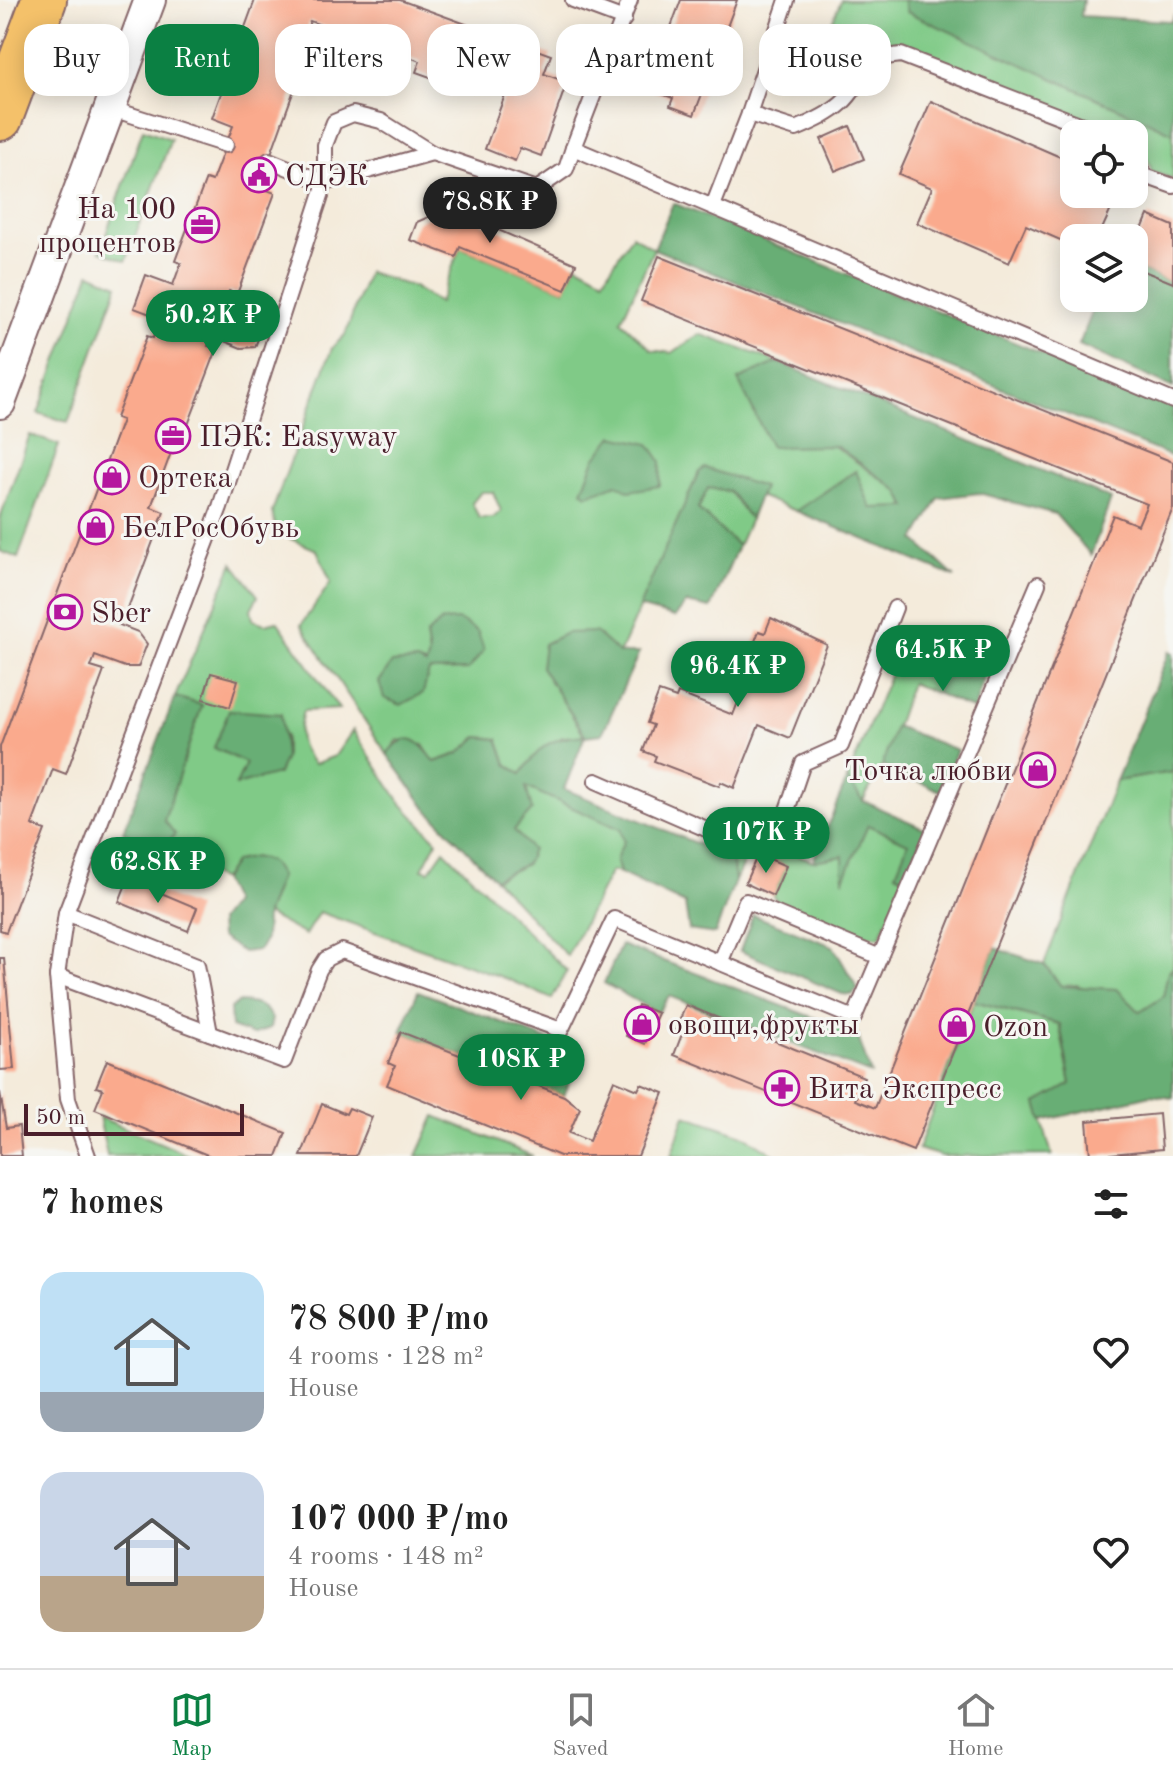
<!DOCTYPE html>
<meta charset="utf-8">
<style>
body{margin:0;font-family:"Old Standard TT",serif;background:#f2f2f2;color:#222;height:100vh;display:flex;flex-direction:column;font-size:30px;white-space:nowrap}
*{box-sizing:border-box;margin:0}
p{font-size:26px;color:#767676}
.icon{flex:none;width:44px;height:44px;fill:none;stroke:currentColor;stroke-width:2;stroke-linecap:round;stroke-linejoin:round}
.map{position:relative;height:1156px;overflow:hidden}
.sheet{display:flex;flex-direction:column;background:#fff;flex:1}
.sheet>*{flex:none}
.guide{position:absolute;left:24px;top:24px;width:1126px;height:72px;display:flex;gap:16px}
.fabs{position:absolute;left:1060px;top:120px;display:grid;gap:16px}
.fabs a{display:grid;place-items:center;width:88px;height:88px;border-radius:16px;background:#fff;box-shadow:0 4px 20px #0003;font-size:40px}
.scale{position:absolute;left:24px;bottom:20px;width:220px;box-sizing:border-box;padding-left:8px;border:4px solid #4a1f2b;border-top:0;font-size:22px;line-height:28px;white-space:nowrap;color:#4a1f2b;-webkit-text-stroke:6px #f6f6f2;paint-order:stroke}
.price{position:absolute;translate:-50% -68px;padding:0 18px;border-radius:28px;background:#0b8043;color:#fff;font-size:26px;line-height:52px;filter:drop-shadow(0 2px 4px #0008)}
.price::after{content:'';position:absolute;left:50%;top:48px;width:24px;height:18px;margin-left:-12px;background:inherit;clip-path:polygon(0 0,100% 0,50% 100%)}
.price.selected{background:#222;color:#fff}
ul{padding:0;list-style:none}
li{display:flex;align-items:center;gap:24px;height:200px;padding:0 40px}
li span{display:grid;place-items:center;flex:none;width:224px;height:160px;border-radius:24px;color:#555}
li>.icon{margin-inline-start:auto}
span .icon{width:96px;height:96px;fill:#fffc;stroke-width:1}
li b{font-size:34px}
h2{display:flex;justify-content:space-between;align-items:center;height:96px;padding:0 40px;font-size:34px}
.chip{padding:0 28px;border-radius:24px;background:#fff;box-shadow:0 4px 20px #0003;font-size:28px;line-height:72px}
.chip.selected{background:#0b8043;color:#fff}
.menu{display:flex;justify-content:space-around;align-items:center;height:112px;border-top:2px solid #e0e0e0;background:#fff;font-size:22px;color:#767676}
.menu a{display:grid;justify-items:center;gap:4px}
.menu .selected{color:#0b8043}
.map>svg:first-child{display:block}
.green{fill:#80ca87;stroke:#657459;stroke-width:2;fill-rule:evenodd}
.forest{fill:#68ae74;stroke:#596650;stroke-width:2}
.building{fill:#faaa8d}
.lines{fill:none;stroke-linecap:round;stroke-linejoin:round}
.service-casing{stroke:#866669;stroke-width:18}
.minor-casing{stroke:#866669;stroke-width:34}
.primary-casing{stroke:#866669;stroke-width:48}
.service{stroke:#fff;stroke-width:14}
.minor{stroke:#fff;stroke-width:30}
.primary{stroke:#f4c16a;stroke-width:44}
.labels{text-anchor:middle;stroke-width:6;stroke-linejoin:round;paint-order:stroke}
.poi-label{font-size:30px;fill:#4a1f2b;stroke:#f6f6f2;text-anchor:start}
</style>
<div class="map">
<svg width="1173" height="1156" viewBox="0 0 1173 1156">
<rect width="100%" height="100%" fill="#f6f6f2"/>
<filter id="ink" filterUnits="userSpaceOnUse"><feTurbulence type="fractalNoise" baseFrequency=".0125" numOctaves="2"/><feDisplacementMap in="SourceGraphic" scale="16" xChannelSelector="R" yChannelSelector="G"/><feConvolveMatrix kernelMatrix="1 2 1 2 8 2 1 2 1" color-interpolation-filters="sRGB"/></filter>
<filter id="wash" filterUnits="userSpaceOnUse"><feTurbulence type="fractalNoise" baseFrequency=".006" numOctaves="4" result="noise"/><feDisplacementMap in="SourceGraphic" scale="32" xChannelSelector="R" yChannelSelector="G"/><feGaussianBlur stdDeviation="1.8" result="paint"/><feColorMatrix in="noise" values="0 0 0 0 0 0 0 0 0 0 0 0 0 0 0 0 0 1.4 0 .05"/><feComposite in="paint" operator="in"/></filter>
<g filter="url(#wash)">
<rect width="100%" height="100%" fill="#f4ebdb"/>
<!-- green -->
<g class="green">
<polygon points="841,0 903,0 907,12 1173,115 1173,179 1152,172 1142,143 1134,139 1134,134 1120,134 897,46 821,50"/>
<polygon points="143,129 171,139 126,261 100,251"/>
<path d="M632 235 654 249 621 321 652 350 672 353 700 334 778 362 739 380 900 492 907 508 871 509 855 471 796 511 699 472 619 654 595 632 541 667 585 736 562 737 521 774 507 764 498 739 478 737 458 754 434 762 423 745 398 740 387 754 301 625 331 582 317 550 277 533 272 512 332 348 345 335 368 272 413 287 439 303 460 247 565 290 576 264 604 279ZM481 492H493L501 511 493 518H479L472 503ZM426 635 484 650 468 670 428 671 416 661 426 665 429 656Z"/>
<polygon points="90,273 118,285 68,422 38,413"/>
<polygon points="30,435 59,445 18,558 0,551 0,518"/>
<polygon points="708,488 729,492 750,519 738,546 698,510"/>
<path d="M233 563 258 596 251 609 253 620 265 624 277 621 339 709 303 711C297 734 297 746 314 764L335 756 353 730 400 802 437 841 422 869 429 871 444 850 567 971 552 999 507 979 319 912 305 935 266 914 280 876 235 861 222 880 161 853 175 834 164 820 202 705 175 697ZM229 710 285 736V757L278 773 237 785 246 763 228 718Z"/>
<polygon points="939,655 945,656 936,693 911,683 882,766 863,801 847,780 895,661"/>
<polygon points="1173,772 1173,967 1168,972 1164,997 1140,1012 1077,985 1061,986 1044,964 1116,781"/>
<polygon points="525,786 620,829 624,841 616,859 620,873 611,871 567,956 495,879 526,864 513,830"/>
<polygon points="868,825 909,843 896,873 906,878 880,937 853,934 778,902 773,896 786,866 758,854 746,857 735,881 732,858 766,842 813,861 843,856 843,878"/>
<polygon points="974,1001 1059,1024 1071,1084 1037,1103 1052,1155 942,1156 918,1149"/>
<polygon points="685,1115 743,1135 776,1156 671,1156"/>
<polygon points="435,1116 533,1156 417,1156"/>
<polygon points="99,1117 191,1156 107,1156"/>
</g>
<!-- forest -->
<g class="forest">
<polygon points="903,0 1083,0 1081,16 1170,21 1173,16 1173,133 907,12"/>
<polygon points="673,203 1173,407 1173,457 654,249"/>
<polygon points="1134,267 1173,283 1173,388 1079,345 1098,298 1134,298"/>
<polygon points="778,362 1111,499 1091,555 1055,514 979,493 939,498 915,540 955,577 796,511 856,471 871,508 907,507 899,491 836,446 771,447 738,380"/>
<polygon points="613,436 649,444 661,461 660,486 629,491 617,484 587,495 582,491 595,459"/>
<polygon points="705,468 763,487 750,519 729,491 708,488 698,509 738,546 711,608 686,603 675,617 639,607 699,472"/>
<polygon points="459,620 478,632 484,650 468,670 429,671 423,693 401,705 384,698 379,682 392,663 417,661 426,665 429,655 426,635 442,621"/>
<path d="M595 632 619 653H639L602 734 585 736 564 789 732 858 735 881 715 934 689 930 685 904 620 873 616 859 624 841 620 829 526 787 532 810 514 830 532 850 526 864 495 879 426 808 387 754C408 728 419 740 435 762L458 754 478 737 498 739 507 764 521 774C543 743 548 739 585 735L541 667 544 644 566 633Z"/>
<polygon points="979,650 987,667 974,710 936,693 945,656"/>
<polygon points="1169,652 1173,653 1173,772 1116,781"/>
<polygon points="175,697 202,705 164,820 175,834 161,853 123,832"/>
<polygon points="229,710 281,714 285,757 278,774 236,785 246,763 214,748"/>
<polygon points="895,726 957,750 940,791 882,766"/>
<polygon points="847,779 863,801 926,829 906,878 896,873 908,843 868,825 843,881 843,856 813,861"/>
<polygon points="254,857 271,862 280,876 266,914 265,939 259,950 243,952 220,937 219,921 233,903 222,880 235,861"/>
<polygon points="753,915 833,946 858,989 852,995 842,994 740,951"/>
<polygon points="621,945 857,1034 871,1074 669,996 658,1013 604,983"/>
<polygon points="995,948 1044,964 1061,986 1117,989 1140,1012 1163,997 1168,972 1173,967 1173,1098 1151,1095 1042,1121 1037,1103 1071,1084 1060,1024 974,1001"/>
<polygon points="418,991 580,1052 564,1096 401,1032"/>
<path d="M239 1002C254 1003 265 1004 272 1019L270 1028 253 1035 231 1027 230 1008Z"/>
</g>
<g id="blocks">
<!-- building -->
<g class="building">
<polygon points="255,0 400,0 551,55 544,74 567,82 541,156 520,148 515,161 485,149 506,92 476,81 472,92 416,72 420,61 394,51 389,63 333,42 337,31 310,21 291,73 299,76 259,187 275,193 237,294 229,291 225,301 255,312 263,325 255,347 241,348 212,336 208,346 217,349 178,451 172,450 151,507 164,512 125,616 112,612 109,621 138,632 147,644 138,667 125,667 95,656 91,667 104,671 66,774 53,769 32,825 45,830 6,932 0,930 0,747 122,420 116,418 147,336 153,338 161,318 134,308 146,275 173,285 181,263 175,261 206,179 212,181 233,126 212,118"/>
<polygon points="681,0 737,0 719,48 724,50 717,71 709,91 704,89 694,115 670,106 673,98 648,89"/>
<polygon points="931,101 1074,163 1074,194 1118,194 1098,238 1074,238 1074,246 1026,225 1009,263 917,223 932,188 899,174"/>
<polygon points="850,126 864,159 835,171 821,139"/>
<polygon points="462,202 478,209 473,219 576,264 565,290 460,247 456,257 410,240 417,222"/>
<polygon points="1148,215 1173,226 1173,283 1134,267 1134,249"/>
<polygon points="659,256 1173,462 1173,508 913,1151 674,1055 682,1034 675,1031 686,1005 864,1077 855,1100 875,1108 1113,515 1138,525 1147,504 641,301"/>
<polygon points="771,618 827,645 790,738 759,725 734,788 721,782 719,786 654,761 656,756 643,751 653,725 647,723 659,692 676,698 678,693 733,715 742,692 736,690 748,659 759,631 765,633"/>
<polygon points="211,673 238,680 230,707 203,699"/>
<polygon points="758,854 786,866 773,896 745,883"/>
<polygon points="128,879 197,908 188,931 119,902"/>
<polygon points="0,958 4,958 14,1069 0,1070"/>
<polygon points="638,1005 658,1013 645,1044 626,1036"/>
<polygon points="401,1032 564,1096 580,1108 569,1133 589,1141 614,1080 638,1090 641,1084 664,1093 638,1156 560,1156 387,1085 395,1066 388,1063"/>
<polygon points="107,1060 286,1133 277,1156 210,1156 95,1109 103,1089 96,1087"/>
<polygon points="0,1092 6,1128 19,1126 22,1156 0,1156"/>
<polygon points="322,1104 346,1114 349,1108 372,1117 356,1156 301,1156"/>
<polygon points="1159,1114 1162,1149 1090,1156 1087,1121"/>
</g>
</g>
</g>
<g filter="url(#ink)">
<use href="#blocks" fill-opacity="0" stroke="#866669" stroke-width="2"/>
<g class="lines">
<!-- service casing -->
<g class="service-casing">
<g id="service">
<polyline points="573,0 624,19"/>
<polyline points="109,108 226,145"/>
<polyline points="749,114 787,0"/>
<polyline points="573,148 630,0"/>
<polyline points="1134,154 1145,176 1173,186"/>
<polyline points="269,160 325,183 432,153 537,189 566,169 573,148 1173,401"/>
<path d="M713 206 749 114 796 129C838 111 851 102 870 59L901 55 1105 134"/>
<polyline points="596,781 727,838 785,816 803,763 841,746 895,608"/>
<polyline points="66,913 197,965 210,1033"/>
<polyline points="720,963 746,901 880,957"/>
<polyline points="57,976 284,1061 319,970 326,959 342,951 561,1030 614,919 854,1018 1038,584"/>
<polyline points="88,1156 68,1099 57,976 66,913 220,507 325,183 325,145 334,122 353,114 381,121 432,153"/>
</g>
</g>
<!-- minor casing -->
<g class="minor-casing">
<polyline id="minor" points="0,403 150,0"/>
</g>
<!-- primary casing -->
<g class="primary-casing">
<polyline id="primary" points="0,118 44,0"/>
</g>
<!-- service -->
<use href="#service" class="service"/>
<!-- minor -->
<use href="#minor" class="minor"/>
<!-- primary -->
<use href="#primary" class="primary"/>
</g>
</g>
<!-- icons -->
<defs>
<g id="civic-ring" transform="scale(1.8)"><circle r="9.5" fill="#f6f6f2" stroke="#b5179e" stroke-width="1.5"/><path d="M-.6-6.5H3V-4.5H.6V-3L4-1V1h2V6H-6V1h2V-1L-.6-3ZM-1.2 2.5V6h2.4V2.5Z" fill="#b5179e"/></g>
<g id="office-ring" transform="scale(1.8)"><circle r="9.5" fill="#f6f6f2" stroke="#b5179e" stroke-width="1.5"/><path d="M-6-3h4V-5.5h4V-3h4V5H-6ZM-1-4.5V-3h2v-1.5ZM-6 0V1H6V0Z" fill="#b5179e"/></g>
<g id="shop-ring" transform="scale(1.8)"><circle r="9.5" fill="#f6f6f2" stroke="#b5179e" stroke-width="1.5"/><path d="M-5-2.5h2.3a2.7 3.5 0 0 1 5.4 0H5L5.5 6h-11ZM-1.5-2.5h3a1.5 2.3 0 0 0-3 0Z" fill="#b5179e"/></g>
<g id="bank-ring" transform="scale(1.8)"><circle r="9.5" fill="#f6f6f2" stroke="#b5179e" stroke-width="1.5"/><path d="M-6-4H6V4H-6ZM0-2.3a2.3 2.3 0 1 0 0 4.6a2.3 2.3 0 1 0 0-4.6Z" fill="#b5179e"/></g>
<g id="pharmacy-ring" transform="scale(1.8)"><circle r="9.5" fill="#f6f6f2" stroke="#b5179e" stroke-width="1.5"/><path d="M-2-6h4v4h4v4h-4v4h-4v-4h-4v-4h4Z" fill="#b5179e"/></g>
</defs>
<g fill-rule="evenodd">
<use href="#civic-ring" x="259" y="175"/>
<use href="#office-ring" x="202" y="225"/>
<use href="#office-ring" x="173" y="436"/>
<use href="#shop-ring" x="112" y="477"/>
<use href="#shop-ring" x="96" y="527"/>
<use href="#bank-ring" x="65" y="612"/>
<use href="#shop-ring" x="1038" y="770"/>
<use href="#shop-ring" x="642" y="1024"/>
<use href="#shop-ring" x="957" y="1026"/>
<use href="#pharmacy-ring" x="782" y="1088"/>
</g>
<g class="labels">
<!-- poi labels -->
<g class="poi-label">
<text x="285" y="185">СДЭК</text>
<text x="176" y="218" text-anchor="end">На 100<tspan x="176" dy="34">процентов</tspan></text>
<text x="199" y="446">ПЭК: Easyway</text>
<text x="138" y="487">Ортека</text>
<text x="122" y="537">БелРосОбувь</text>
<text x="91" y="622">Sber</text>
<text x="1012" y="780" text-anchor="end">Точка любви</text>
<text x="668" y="1034">овощи,фрукты</text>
<text x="983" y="1036">Ozon</text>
<text x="808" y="1098">Вита Экспресс</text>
</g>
</g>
</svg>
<div class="fabs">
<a><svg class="icon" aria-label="locate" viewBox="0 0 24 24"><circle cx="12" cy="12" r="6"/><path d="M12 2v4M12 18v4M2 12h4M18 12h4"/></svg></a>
<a><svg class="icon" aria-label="layers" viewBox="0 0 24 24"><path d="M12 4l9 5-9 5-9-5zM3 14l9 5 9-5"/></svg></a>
</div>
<div class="scale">50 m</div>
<b class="price selected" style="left:490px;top:245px">78.8K ₽</b>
<b class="price" style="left:213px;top:358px">50.2K ₽</b>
<b class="price" style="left:943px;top:693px">64.5K ₽</b>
<b class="price" style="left:738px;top:709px">96.4K ₽</b>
<b class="price" style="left:766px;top:875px">107K ₽</b>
<b class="price" style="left:158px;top:905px">62.8K ₽</b>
<b class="price" style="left:521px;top:1102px">108K ₽</b>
<div class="guide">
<a class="chip">Buy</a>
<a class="chip selected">Rent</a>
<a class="chip">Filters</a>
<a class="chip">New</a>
<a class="chip">Apartment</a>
<a class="chip">House</a>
</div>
</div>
<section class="sheet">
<h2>7 homes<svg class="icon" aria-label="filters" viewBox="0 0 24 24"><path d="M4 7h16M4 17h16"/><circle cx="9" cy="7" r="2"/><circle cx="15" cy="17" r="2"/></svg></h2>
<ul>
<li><span style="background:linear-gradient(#bfe0f5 75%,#9aa5b1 0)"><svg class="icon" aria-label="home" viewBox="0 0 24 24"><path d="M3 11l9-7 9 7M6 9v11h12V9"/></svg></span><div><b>78 800 ₽/mo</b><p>4 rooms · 128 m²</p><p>House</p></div><svg class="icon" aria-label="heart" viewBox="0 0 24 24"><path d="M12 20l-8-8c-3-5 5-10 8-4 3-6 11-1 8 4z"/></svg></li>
<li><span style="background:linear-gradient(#c9d6e8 65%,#b9a48a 0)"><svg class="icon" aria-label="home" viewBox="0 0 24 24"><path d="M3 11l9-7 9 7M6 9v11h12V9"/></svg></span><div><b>107 000 ₽/mo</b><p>4 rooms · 148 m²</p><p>House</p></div><svg class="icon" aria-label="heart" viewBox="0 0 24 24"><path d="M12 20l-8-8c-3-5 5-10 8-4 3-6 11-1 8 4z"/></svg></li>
</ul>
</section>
<nav class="menu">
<a class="selected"><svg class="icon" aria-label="map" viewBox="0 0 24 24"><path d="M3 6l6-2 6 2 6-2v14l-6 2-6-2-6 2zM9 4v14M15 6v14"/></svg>Map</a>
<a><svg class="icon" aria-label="saved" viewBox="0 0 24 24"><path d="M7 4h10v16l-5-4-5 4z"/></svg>Saved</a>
<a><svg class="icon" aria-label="home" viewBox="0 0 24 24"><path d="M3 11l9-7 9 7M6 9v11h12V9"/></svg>Home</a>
</nav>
